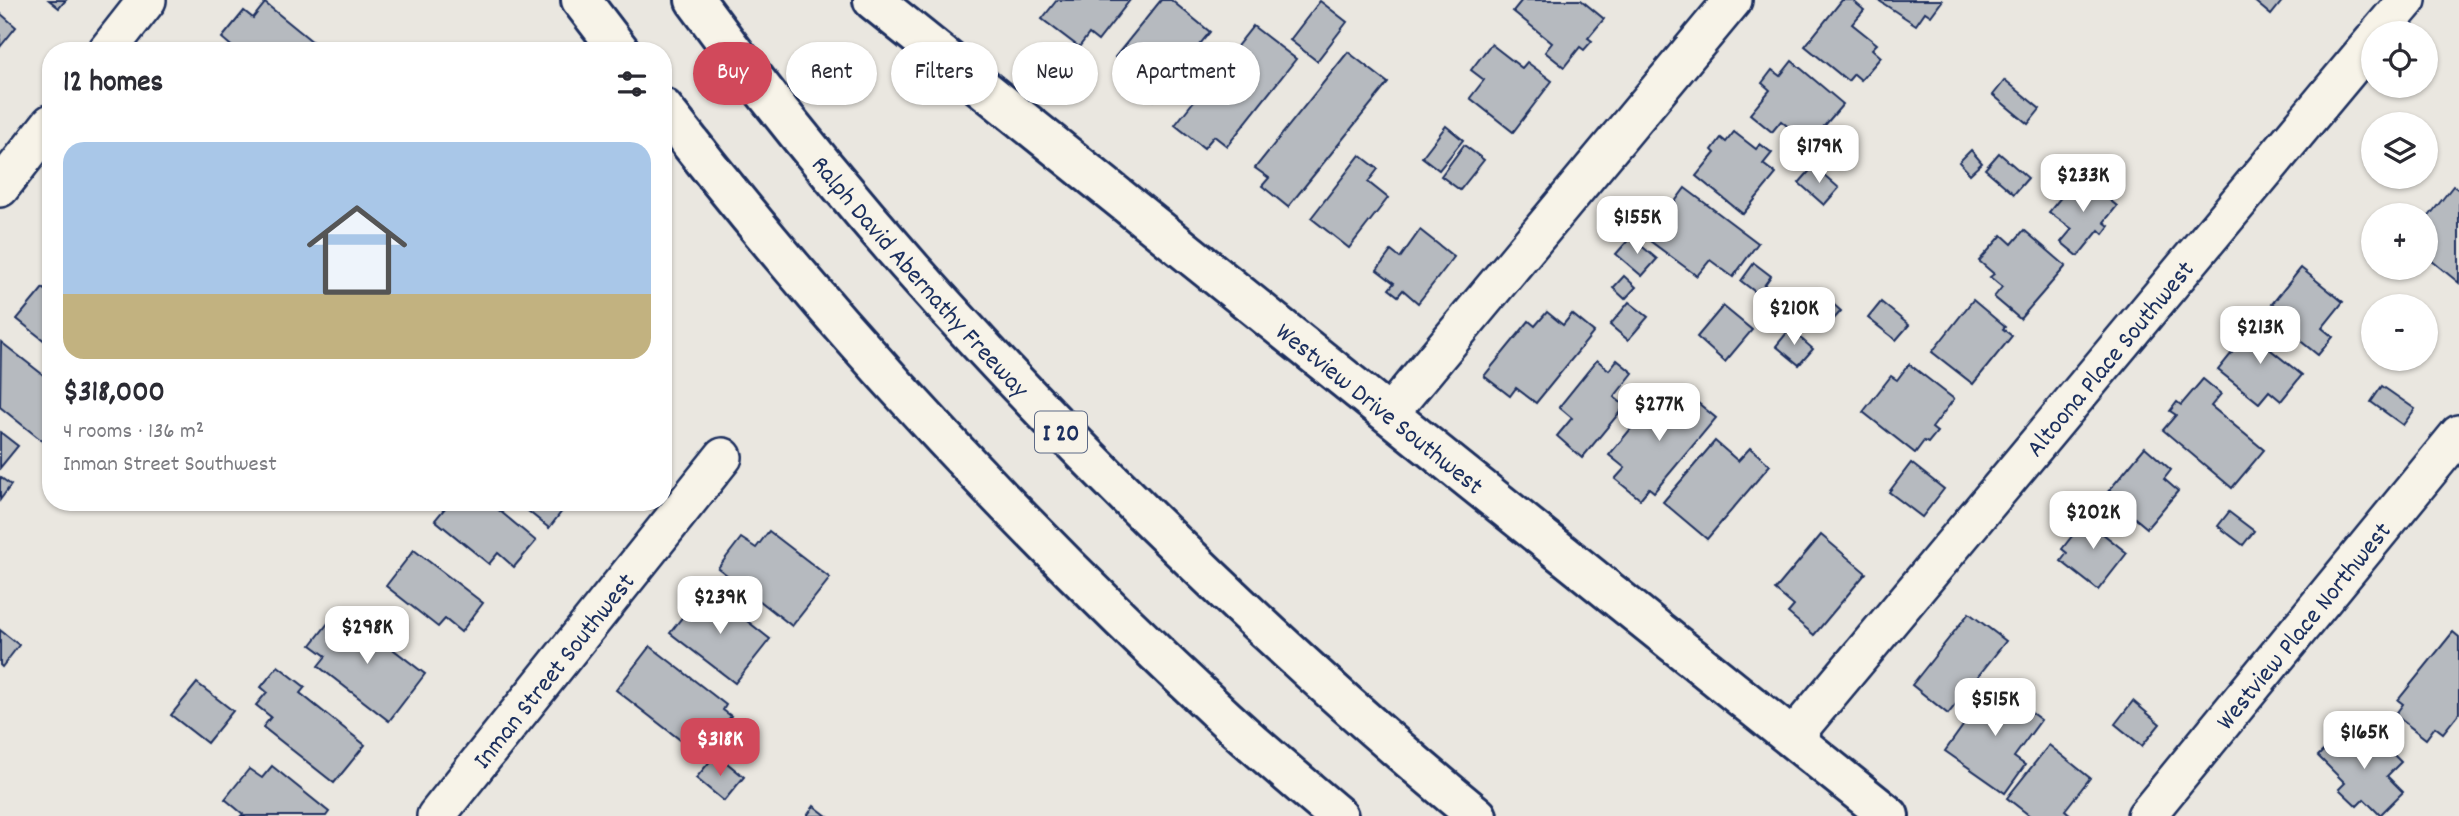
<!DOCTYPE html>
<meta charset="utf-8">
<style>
body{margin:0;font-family:Dekko,sans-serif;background:#f7f7f7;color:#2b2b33;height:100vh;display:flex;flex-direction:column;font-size:26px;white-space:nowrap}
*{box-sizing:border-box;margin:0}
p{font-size:23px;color:#7c7c81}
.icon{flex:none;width:38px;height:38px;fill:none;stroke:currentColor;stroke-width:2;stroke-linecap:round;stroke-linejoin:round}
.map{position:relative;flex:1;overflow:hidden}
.drawer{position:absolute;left:42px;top:42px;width:630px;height:469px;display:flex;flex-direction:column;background:#fff;border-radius:28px;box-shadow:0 2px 5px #0004}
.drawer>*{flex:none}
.top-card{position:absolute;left:693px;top:42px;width:665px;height:63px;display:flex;gap:14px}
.tools{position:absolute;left:2361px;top:21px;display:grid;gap:14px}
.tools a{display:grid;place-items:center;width:77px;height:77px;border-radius:50%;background:#fff;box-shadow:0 2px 5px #0004;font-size:35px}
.price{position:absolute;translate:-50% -60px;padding:0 16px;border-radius:14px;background:#fff;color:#222;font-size:23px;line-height:46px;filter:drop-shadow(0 2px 4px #0008)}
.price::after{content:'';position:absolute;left:50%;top:42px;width:21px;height:16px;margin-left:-10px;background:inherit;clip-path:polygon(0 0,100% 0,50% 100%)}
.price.on{background:#d1495b;color:#fff}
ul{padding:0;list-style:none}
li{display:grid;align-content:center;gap:14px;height:371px;padding:0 21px}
li span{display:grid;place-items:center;height:217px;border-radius:21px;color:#555}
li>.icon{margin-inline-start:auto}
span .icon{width:126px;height:126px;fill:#fffc;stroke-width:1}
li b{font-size:30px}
h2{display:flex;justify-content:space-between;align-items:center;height:84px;padding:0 21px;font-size:30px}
.chip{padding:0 24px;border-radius:32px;background:#fff;box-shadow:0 2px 5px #0004;font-size:24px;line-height:63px}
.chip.on{background:#d1495b;color:#fff}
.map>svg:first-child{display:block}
.building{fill:#b6babf;stroke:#1b2f5e;stroke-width:2}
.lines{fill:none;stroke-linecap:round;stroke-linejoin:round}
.street-casing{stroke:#1b2f5e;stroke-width:42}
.secondary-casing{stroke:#1b2f5e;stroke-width:44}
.highway-casing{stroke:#1b2f5e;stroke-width:44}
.street{stroke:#f7f3e8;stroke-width:37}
.secondary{stroke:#f7f3e8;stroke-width:38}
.highway{stroke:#f7f3e8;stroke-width:38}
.labels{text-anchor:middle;stroke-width:6;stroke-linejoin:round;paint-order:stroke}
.shield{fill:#f7f3e8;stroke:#5d6a87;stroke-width:2}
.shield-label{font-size:24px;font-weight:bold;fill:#1b2f5e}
.street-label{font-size:26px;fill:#1b2f5e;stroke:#f7f3e8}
</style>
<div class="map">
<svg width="2459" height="816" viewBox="0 0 2459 816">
<rect width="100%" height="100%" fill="#eae7e0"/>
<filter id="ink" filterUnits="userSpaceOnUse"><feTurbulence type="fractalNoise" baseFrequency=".0143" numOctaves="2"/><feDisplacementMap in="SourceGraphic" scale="14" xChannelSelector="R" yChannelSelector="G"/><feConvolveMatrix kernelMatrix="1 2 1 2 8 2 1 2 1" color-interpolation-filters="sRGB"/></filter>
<g filter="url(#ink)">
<!-- building -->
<g class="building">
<polygon points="49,0 66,0 59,8"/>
<polygon points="1057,0 1130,0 1098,41 1089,34 1079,47 1042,19"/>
<polygon points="1161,0 1171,0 1210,32 1154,100 1129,80 1135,74 1115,57"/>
<polygon points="1522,0 1581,0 1604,19 1588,38 1592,41 1584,50 1580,47 1564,67 1545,52 1552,43 1513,11"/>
<polygon points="1842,0 1852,0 1864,10 1852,24 1877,44 1872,49 1881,57 1861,80 1854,74 1848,81 1805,46"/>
<polygon points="1878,0 1941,0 1942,1 1931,16 1925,12 1916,25"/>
<polygon points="2253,0 2283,0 2271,15"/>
<polygon points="1320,1 1347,22 1317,61 1290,40"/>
<polygon points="265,3 324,51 237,51 222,38 244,11 253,18"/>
<polygon points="0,13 16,27 0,47"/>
<polygon points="1253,26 1296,59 1227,146 1214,136 1204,148 1175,125"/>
<polygon points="1491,44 1522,68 1527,62 1552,81 1513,132 1470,98 1484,80 1471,70"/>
<polygon points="1348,52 1388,83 1288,207 1262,186 1269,178 1255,168"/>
<polygon points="1792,61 1843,104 1809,144 1781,121 1772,132 1750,114 1770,90 1762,83 1772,70 1780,76"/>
<polygon points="2005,80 2040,109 2028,124 1993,95"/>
<polygon points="1446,126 1463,140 1439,170 1422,157"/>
<polygon points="1734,132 1756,149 1760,144 1772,153 1763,164 1776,174 1743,214 1696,176 1715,153 1712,150 1721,138 1726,142"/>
<polygon points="1464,145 1484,160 1460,190 1441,176"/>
<polygon points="1971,150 1982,163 1970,174 1959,162"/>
<polygon points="1999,153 2028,178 2014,194 1985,169"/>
<polygon points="1360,155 1378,169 1368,182 1388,198 1349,248 1311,218"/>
<polygon points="1814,166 1839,188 1824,205 1799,183"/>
<polygon points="2079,175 2117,206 2104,222 2109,226 2103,234 2099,230 2078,256 2061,242 2072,229 2049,212"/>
<polygon points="2453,186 2459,190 2459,283 2426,256 2426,220"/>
<polygon points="1685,188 1758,243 1733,277 1710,260 1697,276 1646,238 1658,222 1655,220 1661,212 1665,215"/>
<polygon points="1420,230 1454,257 1418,303 1403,290 1398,296 1389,289 1394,283 1377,270 1391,251 1400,258"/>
<polygon points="2024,230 2066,266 2020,319 1994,297 2002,287 1990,277 1994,274 1979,261 2002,235 2012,244"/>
<polygon points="1631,237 1657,259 1642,276 1616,254"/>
<polygon points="1754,263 1771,276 1758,294 1741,281"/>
<polygon points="2301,268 2343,302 2322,328 2333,337 2318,355 2282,326 2288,318 2272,304"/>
<polygon points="1624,276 1636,287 1625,299 1613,288"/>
<polygon points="43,288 51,295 51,346 17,319"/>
<polygon points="1821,293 1841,311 1823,331 1802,313"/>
<polygon points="1973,300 2005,327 2003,329 2012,336 1973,384 1932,352"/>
<polygon points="1629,302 1648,317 1628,340 1610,325"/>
<polygon points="1881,302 1909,325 1896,340 1868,318"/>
<polygon points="1723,306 1752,330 1725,362 1697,337"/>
<polygon points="1547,312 1563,325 1572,314 1594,332 1536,403 1516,388 1510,396 1484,376 1529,321 1535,326"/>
<polygon points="2260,318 2278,332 2266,346 2302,375 2281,401 2269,391 2259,403 2218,370"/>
<polygon points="1790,329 1813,349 1799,365 1776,346"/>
<polygon points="1,342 51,381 51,448 0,407"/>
<polygon points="1597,360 1609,370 1617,360 1633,373 1614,397 1625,406 1582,458 1557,436 1572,418 1559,407"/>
<polygon points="1909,364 1954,399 1932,428 1937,432 1928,443 1924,441 1915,453 1863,412 1891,376 1897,380"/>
<polygon points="2203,379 2221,394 2211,406 2264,450 2232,488 2163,430 2176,415 2170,411 2177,402 2181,405"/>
<polygon points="2382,386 2415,409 2403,425 2371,402"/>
<polygon points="1686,393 1716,418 1654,492 1649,488 1640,499 1615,479 1625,468 1609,455 1659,395 1674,407"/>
<polygon points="0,432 18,446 0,468"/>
<polygon points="1715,441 1738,461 1750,448 1770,465 1707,539 1663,502"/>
<polygon points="2145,447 2171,470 2164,479 2178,491 2147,528 2106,494"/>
<polygon points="1911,463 1944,489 1922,517 1889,492"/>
<polygon points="0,477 11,485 0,500"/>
<polygon points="450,502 489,502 536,541 514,567 498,553 489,564 435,520"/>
<polygon points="517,502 569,502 549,528"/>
<polygon points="2093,509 2110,523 2102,533 2127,553 2098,590 2061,561 2067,553 2062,549"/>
<polygon points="2229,512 2254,531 2243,545 2218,526"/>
<polygon points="769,531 830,578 792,626 718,568 741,538 756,548"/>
<polygon points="1821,535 1866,573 1814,635 1788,613 1794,606 1775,590"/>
<polygon points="414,550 483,603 461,632 445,619 438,627 386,586"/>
<polygon points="705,588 770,639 735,683 670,633"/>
<polygon points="336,613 351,625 355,620 425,674 389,721 318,666 326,656 311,645"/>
<polygon points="1969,613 2006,641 1948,714 1912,685"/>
<polygon points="0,630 19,645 2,667 0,665"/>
<polygon points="2453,632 2459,637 2459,713 2443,733 2435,727 2426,739 2395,715 2403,704 2398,700"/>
<polygon points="650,646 726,705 723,710 731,716 713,739 705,732 692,749 616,690"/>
<polygon points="278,666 305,687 300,693 365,745 334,783 263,727 271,717 256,705 267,692 261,687"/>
<polygon points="197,683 233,711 207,743 171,715"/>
<polygon points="1993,684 2041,720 2014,757 2025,765 2005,793 1945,751"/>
<polygon points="2133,701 2160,724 2142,746 2115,724"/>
<polygon points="2370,731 2401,762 2387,776 2403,792 2380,815 2364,799 2357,806 2339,789 2345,783 2318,756 2341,733 2355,747"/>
<polygon points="2049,745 2090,778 2065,810 2072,816 2030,816 2007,798"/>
<polygon points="716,754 744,777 724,801 696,778"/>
<polygon points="272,766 329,812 326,816 241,816 243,814 225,799 249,769 262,778"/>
<polygon points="814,806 827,816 807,816"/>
</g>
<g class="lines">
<!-- street casing -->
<g class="street-casing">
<g id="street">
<polyline points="2379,33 2407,0"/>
<polyline points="107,51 147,0"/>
<polyline points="0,188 51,123"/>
<polyline points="1389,414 1733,0"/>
<path id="s1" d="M1792 738 2373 41"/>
<path id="s2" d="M436 816 723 457"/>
<path id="s3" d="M2146 816 2459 434"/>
</g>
</g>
<!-- secondary casing -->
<g class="secondary-casing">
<g id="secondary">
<path id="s4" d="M873 0 1889 816"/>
</g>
</g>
<!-- highway casing -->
<g class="highway-casing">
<g id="highway">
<polyline points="581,0 620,51"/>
<path id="s5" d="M695 0C833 189 986 358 1152 521 1257 624 1364 723 1477 816"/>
<path d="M663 108C832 327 1023 531 1226 719 1262 752 1300 784 1338 816"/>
</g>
</g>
<!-- street -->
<use href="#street" class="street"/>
<!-- secondary -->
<use href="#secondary" class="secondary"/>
<!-- highway -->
<use href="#highway" class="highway"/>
</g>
</g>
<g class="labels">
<!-- shield labels -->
<rect class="shield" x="1035" y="411.5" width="52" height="41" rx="5"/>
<g class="shield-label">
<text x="1061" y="440">I 20</text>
</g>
<!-- street labels -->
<g class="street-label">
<text dy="9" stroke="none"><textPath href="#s5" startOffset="357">Ralph David Abernathy Freeway</textPath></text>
<text dy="9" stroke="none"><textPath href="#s1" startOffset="495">Altoona Place Southwest</textPath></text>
<text dy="9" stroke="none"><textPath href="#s4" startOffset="651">Westview Drive Southwest</textPath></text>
<text dy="9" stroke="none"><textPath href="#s3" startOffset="247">Westview Place Northwest</textPath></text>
<text dy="9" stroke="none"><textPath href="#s2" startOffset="187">Inman Street Southwest</textPath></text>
</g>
</g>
</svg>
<div class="tools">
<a><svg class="icon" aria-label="locate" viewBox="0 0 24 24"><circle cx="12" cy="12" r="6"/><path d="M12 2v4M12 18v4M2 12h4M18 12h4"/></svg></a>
<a><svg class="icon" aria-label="layers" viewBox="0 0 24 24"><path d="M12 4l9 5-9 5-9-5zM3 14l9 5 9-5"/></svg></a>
<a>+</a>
<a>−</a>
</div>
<b class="price" style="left:1819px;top:185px">$179K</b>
<b class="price" style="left:2083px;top:214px">$233K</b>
<b class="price" style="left:1637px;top:256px">$155K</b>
<b class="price" style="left:1794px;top:347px">$210K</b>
<b class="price" style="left:2260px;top:366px">$213K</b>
<b class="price" style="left:1659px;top:443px">$277K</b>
<b class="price" style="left:2093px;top:551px">$202K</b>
<b class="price" style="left:720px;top:636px">$239K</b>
<b class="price" style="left:367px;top:666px">$298K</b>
<b class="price" style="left:1995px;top:738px">$515K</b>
<b class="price" style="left:2364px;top:771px">$165K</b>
<b class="price on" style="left:720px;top:778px">$318K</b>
<div class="top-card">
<a class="chip on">Buy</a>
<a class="chip">Rent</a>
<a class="chip">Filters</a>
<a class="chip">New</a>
<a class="chip">Apartment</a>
</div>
<section class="drawer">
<h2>12 homes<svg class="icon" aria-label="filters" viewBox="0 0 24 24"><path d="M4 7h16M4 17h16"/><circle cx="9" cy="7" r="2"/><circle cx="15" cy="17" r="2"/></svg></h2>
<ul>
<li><span style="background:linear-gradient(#a9c7e8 70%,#c2b280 0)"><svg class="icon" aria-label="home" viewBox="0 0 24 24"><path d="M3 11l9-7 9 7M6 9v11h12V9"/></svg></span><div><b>$318,000</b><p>4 rooms · 136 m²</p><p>Inman Street Southwest</p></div></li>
</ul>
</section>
</div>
